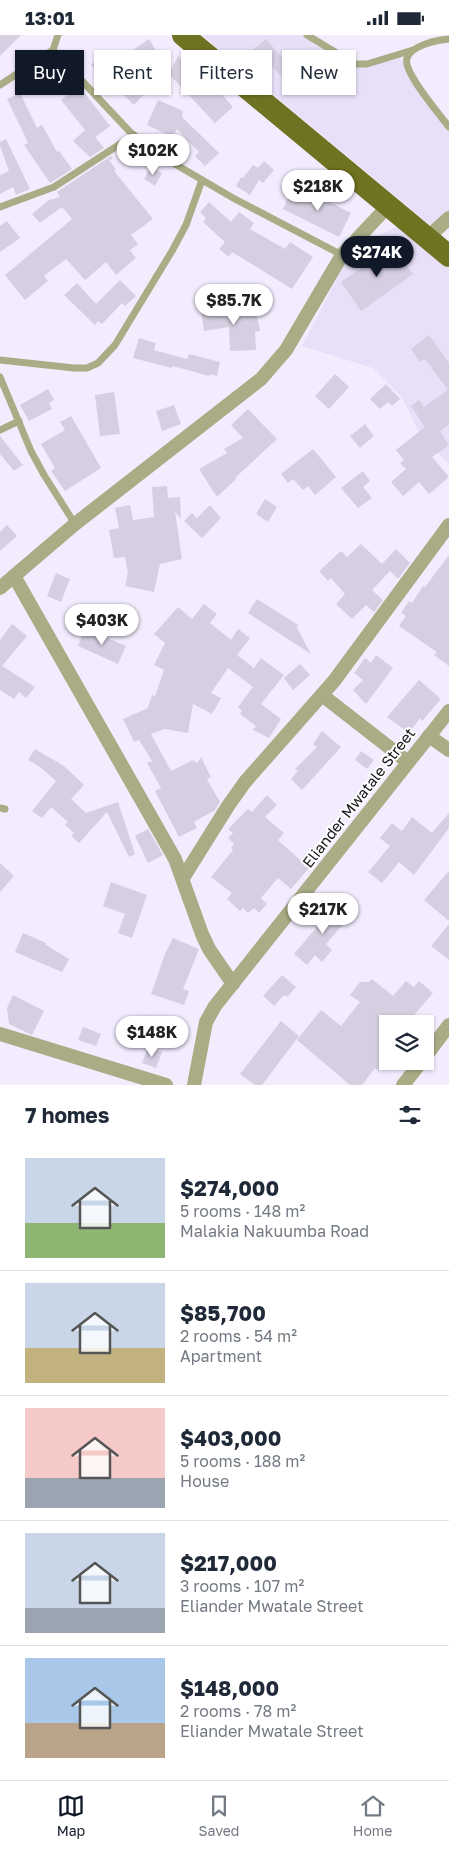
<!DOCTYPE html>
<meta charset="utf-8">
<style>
body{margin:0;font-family:"Golos Text",sans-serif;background:#f6f6f7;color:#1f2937;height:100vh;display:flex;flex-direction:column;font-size:19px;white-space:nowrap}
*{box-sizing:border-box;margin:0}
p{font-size:16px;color:#747a83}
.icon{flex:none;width:28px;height:28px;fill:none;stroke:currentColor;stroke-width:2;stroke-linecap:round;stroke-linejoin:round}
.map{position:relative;height:1050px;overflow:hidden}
.details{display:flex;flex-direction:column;background:#fff;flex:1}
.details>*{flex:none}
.guide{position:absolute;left:15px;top:15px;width:420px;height:45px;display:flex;gap:10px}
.controls{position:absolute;left:379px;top:980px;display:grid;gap:10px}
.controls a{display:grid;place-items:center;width:55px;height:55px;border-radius:0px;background:#fff;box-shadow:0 1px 4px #0004;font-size:25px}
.price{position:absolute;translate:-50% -42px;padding:0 11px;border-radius:18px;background:#fff;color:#222;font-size:16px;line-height:32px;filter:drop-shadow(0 1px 2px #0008)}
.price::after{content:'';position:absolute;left:50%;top:30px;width:15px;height:11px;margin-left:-8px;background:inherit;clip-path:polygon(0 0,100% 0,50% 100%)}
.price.active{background:#111827;color:#fff}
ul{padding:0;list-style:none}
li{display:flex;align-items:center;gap:15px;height:125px;padding:0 25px}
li+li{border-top:1px solid #e0e1e3}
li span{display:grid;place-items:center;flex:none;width:140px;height:100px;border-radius:0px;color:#555}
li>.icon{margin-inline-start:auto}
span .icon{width:60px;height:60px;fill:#fffc;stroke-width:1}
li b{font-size:21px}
h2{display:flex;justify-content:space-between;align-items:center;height:60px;padding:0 25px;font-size:21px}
.chip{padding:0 18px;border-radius:0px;background:#fff;box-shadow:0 1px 4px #0004;font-size:18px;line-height:45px}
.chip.active{background:#111827;color:#fff}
.status{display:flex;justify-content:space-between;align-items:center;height:35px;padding:0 25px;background:#fff;direction:ltr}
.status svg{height:14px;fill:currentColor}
.tabs{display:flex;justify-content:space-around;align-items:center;height:70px;border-top:1px solid #e0e1e3;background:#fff;font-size:14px;color:#747a83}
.tabs a{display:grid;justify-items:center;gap:2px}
.tabs .active{color:#111827}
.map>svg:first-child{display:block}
.built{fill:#e8dff8}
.building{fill:#d6cfe2}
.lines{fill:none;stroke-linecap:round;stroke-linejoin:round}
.service{stroke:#a9ac85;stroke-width:7}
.minor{stroke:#a9ac85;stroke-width:14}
.primary{stroke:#6f7221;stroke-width:22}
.labels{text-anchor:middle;stroke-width:4;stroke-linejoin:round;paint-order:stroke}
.street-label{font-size:15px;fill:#16141a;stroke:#fdfdfd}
</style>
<div class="status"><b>13:01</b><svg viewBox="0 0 49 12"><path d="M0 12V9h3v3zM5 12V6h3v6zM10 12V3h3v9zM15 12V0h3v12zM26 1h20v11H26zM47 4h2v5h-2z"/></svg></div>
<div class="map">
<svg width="449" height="1050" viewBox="0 0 449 1050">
<rect width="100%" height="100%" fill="#f3ecff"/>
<!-- built -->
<g class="built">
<polygon points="202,0 307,0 355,29 397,20 407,30 449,92 449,183 436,195"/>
<polygon points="399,191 449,233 449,429 420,400 402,362 373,333 302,311 346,226 383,198"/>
</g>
<!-- building -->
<g class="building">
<polygon points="0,0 21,0 0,21"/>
<polygon points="149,4 164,29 145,49 150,53 134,70 118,55 112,60 93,39 96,36 91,30 101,20 110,31"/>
<polygon points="266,4 290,32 304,17 324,36 302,60 272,32 266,37 249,18"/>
<polygon points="178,21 203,52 210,46 233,72 215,88 169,39"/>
<polygon points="79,51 110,91 95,102 104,113 90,122 73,106 85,95 61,65"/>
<polygon points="20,58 37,93 42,90 57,117 59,116 72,134 50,148 24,110 28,108 24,99 7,64"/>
<polygon points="158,65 183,76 182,82 219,118 205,131 195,121 199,117 195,113 177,94 173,102 147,90"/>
<polygon points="6,104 30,154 16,160 13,152 0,159 0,140 9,136 0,111 0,107"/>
<polygon points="111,121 113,123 111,125 108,124 116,134 114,136 153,184 131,200 138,209 130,215 136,223 116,240 106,227 85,245 66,224 44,241 48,246 25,265 5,240 72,184 62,172 40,188 32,179 49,165 60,162 57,157"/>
<polygon points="264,126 274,135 263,148 259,145 250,160 236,151 241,142 243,143 253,130 258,133"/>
<polygon points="151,131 162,138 155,151 144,144"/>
<polygon points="292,155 311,165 314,159 351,178 339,202 283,174"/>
<polygon points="209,167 231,187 239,177 254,188 250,194 285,214 290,207 313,222 292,254 232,217 229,222 219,214 225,207 203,187 206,183 200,177"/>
<polygon points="7,186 20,203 0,217 0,191"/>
<polygon points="393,211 413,239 361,276 341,247"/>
<polygon points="120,245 136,261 125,271 122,268 102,289 98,286 95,290 64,260 77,248 96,269"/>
<polygon points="213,268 214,278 220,277 220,278 255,272 260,296 255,297 256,315 230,316 229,292 204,296 200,270"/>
<polygon points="429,300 449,328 449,390 440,396 449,410 432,422 449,442 429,459 419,447 403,461 391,447 406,434 400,428 404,425 396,415 425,392 411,371 419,365 424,372 448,355 425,324 420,327 411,314"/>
<polygon points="139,303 156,308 154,315 187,324 189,319 220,327 217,341 210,339 209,341 173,331 172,333 133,323"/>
<polygon points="335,339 349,352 329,374 315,361"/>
<polygon points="386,349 400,364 392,371 388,367 380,374 370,364"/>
<polygon points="48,354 54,365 49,368 52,374 29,386 20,370"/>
<polygon points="114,357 120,399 100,401 95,360"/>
<polygon points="174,370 181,389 162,396 156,376"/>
<polygon points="248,374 277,404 235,443 236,444 217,462 199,434 227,418 224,414 243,403 231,390"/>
<polygon points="71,381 101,433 65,456 51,436 55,433 41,409 65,395 60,387"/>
<polygon points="365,389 374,401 360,413 350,401"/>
<polygon points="0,401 23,430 14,436 0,419"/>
<polygon points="313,414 336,442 315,460 308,451 303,455 293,444 288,448 281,439"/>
<polygon points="363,436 370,446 363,452 372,463 358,473 341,453"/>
<polygon points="167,451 168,463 180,462 181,483 175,477 182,524 160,529 154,557 125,551 128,538 125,522 114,523 109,495 119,493 115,473 130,470 133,485 154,482 152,452"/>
<polygon points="265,464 277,472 268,487 256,479"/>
<polygon points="210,470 221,483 202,503 184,486 192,478 197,483"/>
<polygon points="7,490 17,501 0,516 0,497"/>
<polygon points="361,509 382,529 396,514 410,528 398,544 390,536 372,555 383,565 374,577 366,570 352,584 336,569 345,559 331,543 328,546 319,536 341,516 347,522"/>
<polygon points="449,520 449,631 434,620 437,617 399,591 406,581 401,578 409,566 412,568 423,551 425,552"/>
<polygon points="56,538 70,544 61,567 47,561"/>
<polygon points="257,564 298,590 297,593 311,619 248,578"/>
<polygon points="204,569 217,579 210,588 231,605 238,594 250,603 237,620 254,633 261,623 284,640 261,669 281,684 269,703 253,695 256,691 240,679 242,676 238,672 253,652 228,633 211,658 221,663 212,679 193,669 188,698 165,694 151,699 171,736 193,725 197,728 201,722 211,742 207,744 220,767 215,775 194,787 197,793 179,802 155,756 161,753 147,728 152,726 139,705 134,707 123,684 148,673 152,660 155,661 164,635 154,630 165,608 154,599 178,572 192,584"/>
<polygon points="12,589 27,601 2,631 35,652 26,663 19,657 14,664 0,655 0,605"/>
<polygon points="85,593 126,611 118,629 78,611"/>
<polygon points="376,620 393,633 366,669 353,655 363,645 354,638 365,623 371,628"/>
<polygon points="300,629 310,640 293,655 284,643"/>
<polygon points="419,645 441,664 422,686 420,683 409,698 387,682"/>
<polygon points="322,696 341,712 302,755 291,744 298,736 295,734 317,712 313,709"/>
<polygon points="35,714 64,731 84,750 71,764 86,778 118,767 135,819 129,822 107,777 79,808 71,801 74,798 65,790 68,787 51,772 42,783 32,776 56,746 40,732 28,725"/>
<polygon points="361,716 374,725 367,734 355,725"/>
<polygon points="267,760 277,770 265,782 284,798 278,805 309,833 291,854 278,843 261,863 267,869 259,878 254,873 248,878 243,873 240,876 227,864 232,858 211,842 233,815 231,813 234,809 228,803 233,798 228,794 248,774 252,777"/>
<polygon points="449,778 449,793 414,840 399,827 382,848 368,837 390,811 380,803 392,788 402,796 412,782 432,798"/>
<polygon points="148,794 163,820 148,828 135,801"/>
<polygon points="0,828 14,841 0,857"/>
<polygon points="449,836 449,886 424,865"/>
<polygon points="111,847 147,860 132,903 118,898 125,879 103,871"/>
<polygon points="338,867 352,879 326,909 332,915 322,927 315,920 307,930 294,919"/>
<polygon points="449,889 449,925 431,911"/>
<polygon points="23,898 46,908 46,910 69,924 62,937 15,917"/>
<polygon points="173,903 199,914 183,954 189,956 184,970 151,959 165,919"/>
<polygon points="282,940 296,952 287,962 284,960 274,971 263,961"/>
<polygon points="372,944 393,961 406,946 414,952 419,946 433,958 414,980 425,989 388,989 388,1024 379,1036 375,1033 362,1050 350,1050 297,1005 321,975 341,991 360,967 350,960 360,947 369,947"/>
<polygon points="13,960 44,976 32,1000 9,989 7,973"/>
<polygon points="149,980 167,987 159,1005 141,998"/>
<polygon points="281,986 299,1001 262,1050 255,1050 240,1039"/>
<polygon points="83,992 101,999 96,1011 78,1005"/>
<polygon points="148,1012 162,1017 156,1033 142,1028"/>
</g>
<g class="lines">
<!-- service -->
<g class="service">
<polyline points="307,0 355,29 367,29 413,15"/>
<path d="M449 4C437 5 412 10 407 23 402 36 440 80 449 92"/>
<polyline points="53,15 131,98 163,122 233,163 342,220"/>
<polyline points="0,50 53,15 58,0"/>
<polyline points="0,172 54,152 134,100"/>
<polyline points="0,325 74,333 87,333 98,328 115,310 172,216 186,190 202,145"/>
<polyline points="0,342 31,416 44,440 75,489"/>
<polyline points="0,395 19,386"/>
<polyline points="0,773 5,774"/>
</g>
<!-- minor -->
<g class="minor">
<polyline points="427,203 449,183"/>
<polyline points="14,541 175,824 202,899 209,914 233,949"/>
<polyline points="0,553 75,489 261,344 286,315 342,220 388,171"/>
<polyline points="322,660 408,727"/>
<polyline points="429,701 449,715"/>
<polyline points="183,843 228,771 245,747 334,646 449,490"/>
<polyline points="0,999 166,1050"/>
<polyline points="425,1022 449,990"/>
<polyline points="194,1050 206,987 215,971 449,676"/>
<polyline points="403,1050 422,1026"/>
</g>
<!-- primary -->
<polyline class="primary" points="183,0 449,221"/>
</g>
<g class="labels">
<!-- street labels -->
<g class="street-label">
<text transform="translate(359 763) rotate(-52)" y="5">Eliander Mwatale Street</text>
</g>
</g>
</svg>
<div class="controls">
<a><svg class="icon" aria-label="layers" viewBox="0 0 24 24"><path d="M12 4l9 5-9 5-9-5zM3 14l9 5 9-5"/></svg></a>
</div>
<b class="price" style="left:153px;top:141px">$102K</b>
<b class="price" style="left:318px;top:177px">$218K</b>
<b class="price active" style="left:377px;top:243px">$274K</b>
<b class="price" style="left:234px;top:291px">$85.7K</b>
<b class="price" style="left:102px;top:611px">$403K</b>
<b class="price" style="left:323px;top:900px">$217K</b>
<b class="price" style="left:152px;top:1023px">$148K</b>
<div class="guide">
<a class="chip active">Buy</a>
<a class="chip">Rent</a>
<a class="chip">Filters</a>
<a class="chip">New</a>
</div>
</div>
<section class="details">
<h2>7 homes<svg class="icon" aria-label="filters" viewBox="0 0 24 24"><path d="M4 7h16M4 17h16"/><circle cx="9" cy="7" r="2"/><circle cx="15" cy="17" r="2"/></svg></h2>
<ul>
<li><span style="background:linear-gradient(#c9d6e8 65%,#8fb573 0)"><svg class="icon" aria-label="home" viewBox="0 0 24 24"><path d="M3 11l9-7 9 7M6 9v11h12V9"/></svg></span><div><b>$274,000</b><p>5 rooms · 148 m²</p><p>Malakia Nakuumba Road</p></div></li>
<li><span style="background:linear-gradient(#c9d6e8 65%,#c2b280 0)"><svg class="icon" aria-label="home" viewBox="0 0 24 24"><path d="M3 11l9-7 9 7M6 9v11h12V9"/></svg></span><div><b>$85,700</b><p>2 rooms · 54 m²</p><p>Apartment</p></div></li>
<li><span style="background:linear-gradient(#f6c9c9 70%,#9aa5b1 0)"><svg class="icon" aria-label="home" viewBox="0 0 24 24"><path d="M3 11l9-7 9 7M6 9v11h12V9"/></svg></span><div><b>$403,000</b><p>5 rooms · 188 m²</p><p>House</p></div></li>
<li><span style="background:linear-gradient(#c9d6e8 75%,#9aa5b1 0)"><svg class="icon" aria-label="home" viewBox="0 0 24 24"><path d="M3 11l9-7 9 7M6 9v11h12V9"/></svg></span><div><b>$217,000</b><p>3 rooms · 107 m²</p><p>Eliander Mwatale Street</p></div></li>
<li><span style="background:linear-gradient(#a9c7e8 65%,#b9a48a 0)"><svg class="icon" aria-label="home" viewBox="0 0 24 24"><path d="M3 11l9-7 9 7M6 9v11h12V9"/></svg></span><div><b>$148,000</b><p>2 rooms · 78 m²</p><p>Eliander Mwatale Street</p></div></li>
</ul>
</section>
<nav class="tabs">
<a class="active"><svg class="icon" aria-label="map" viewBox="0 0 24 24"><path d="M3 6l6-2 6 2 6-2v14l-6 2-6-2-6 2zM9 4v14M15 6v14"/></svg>Map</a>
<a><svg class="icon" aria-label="saved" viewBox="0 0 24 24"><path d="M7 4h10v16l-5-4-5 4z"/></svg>Saved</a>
<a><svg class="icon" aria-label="home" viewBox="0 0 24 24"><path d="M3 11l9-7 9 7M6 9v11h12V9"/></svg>Home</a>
</nav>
